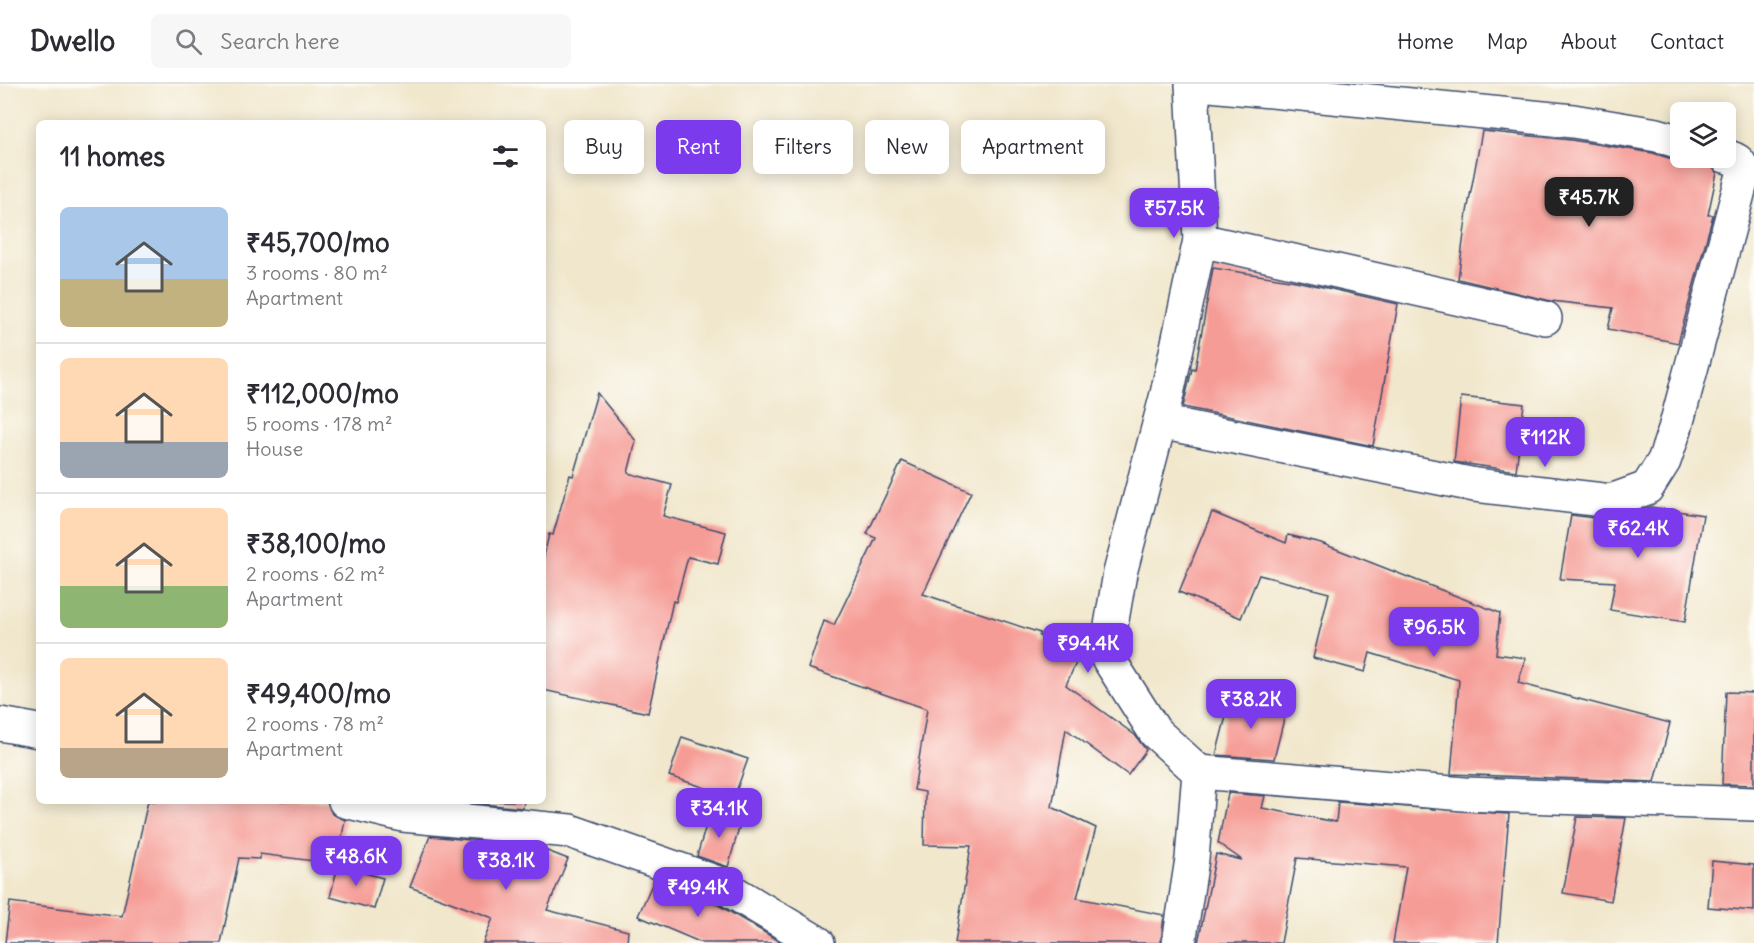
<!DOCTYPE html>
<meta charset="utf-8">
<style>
body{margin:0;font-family:Delius,sans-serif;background:#f7f7f7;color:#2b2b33;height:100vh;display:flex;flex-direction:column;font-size:22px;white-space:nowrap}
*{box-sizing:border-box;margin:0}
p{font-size:20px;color:#7c7c81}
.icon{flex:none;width:33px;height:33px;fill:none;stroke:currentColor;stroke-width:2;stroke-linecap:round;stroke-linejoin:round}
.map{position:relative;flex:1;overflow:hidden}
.drawer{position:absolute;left:36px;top:36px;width:510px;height:684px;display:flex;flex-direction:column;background:#fff;border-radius:9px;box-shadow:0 3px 15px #0003}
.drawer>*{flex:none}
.hud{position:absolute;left:564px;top:36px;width:570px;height:54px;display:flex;gap:12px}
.controls{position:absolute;left:1670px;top:18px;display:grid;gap:12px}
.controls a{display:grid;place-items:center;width:66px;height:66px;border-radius:9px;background:#fff;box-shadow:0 3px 15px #0003;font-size:30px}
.price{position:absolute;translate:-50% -51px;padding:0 14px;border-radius:12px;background:#7c3aed;color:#fff;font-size:20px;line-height:39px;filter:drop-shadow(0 2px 3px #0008)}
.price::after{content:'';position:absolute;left:50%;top:36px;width:18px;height:14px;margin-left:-9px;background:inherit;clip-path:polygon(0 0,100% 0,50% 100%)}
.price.selected{background:#222;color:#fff}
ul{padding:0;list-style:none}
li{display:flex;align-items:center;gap:18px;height:150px;padding:0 24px}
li+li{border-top:2px solid #e1e1e2}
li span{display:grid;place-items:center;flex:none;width:168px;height:120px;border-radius:9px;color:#555}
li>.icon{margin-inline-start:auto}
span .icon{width:72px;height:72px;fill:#fffc;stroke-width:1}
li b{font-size:26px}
h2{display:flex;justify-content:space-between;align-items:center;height:72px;padding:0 24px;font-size:26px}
.chip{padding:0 21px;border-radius:9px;background:#fff;box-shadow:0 3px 15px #0003;font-size:21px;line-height:54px}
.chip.selected{background:#7c3aed;color:#fff}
header{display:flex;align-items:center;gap:36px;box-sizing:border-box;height:84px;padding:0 30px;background:#fff;border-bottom:2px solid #e1e1e2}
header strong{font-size:28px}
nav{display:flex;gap:33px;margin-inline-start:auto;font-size:21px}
.search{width:420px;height:54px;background:#f7f7f7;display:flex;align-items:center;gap:15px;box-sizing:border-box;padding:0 21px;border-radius:9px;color:#7c7c81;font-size:22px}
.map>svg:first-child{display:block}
.building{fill:#f69c96}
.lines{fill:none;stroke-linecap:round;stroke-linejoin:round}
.minor-casing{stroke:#3b4b6e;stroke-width:36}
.minor{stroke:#fff;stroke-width:33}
</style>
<header>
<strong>Dwello</strong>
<div class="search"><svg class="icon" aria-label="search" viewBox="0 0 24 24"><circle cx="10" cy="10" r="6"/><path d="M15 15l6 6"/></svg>Search here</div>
<nav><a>Home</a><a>Map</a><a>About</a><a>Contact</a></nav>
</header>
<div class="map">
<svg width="1754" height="859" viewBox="0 0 1754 859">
<rect width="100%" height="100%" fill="#fdfcf7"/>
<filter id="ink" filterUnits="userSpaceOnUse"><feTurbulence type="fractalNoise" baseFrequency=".0167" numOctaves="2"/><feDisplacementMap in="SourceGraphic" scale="12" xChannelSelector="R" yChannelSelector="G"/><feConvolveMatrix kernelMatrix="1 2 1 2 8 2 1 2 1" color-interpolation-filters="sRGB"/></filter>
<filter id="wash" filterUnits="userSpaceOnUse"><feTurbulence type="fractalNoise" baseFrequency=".008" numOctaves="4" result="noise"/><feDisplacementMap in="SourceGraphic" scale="24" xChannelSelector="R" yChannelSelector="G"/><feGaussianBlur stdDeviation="1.35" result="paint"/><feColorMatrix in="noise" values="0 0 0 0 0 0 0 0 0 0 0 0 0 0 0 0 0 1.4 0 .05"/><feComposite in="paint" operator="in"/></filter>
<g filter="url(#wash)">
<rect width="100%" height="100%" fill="#f1e7cc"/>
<g id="blocks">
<!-- building -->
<g class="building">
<polygon points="1482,47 1571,56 1653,69 1675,76 1694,74 1707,76 1717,89 1708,131 1713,131 1678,259 1608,245 1613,224 1551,217 1458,195 1467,128"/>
<polygon points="1213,184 1296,197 1398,220 1373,362 1183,323 1192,285 1195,286"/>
<polygon points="597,309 636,357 628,389 672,401 663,432 726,448 718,480 688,473 676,518 673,517 648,629 543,606 543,476 549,450 553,451 570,391 573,392"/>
<polygon points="1461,313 1524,320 1516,387 1454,378"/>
<polygon points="902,377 971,408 923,510 1040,549 1039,552 1080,570 1066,601 1135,651 1146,666 1128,691 1066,645 1052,723 1096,744 1077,814 1164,831 1161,859 955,859 971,762 924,761 925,708 914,706 927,625 808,584 824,537 834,541 876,454 867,450"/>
<polygon points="1651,423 1703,431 1685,538 1610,526 1615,498 1560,495 1571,431 1609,436"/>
<polygon points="1212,428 1286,459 1288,451 1321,459 1500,529 1496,570 1526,574 1518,599 1670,639 1655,698 1451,690 1459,596 1370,569 1365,588 1313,574 1329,509 1259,491 1241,534 1179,508"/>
<polygon points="1726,608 1754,609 1754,701 1722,700"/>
<polygon points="1231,613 1286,627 1274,675 1216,671"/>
<polygon points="682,653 748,675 734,713 669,692"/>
<polygon points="1228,709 1265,712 1262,724 1336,738 1338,718 1509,730 1498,859 1393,859 1406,783 1297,774 1281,859 1198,859 1216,770 1242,776 1218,759"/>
<polygon points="148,717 327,717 332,730 345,736 337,780 260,770 260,775 239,774 221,859 5,859 10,818 122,832"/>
<polygon points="453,717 524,717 523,724"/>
<polygon points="710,728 741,737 728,783 697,772"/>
<polygon points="1577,733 1626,734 1611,817 1563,809"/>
<polygon points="430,752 537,763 568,775 547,826 628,847 627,859 483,859 493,834 410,803"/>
<polygon points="1712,777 1754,781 1754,827 1708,823"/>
<polygon points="338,782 383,794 374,825 330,813"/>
<polygon points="654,796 710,816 782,859 702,859 638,832"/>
</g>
</g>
</g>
<g filter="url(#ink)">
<use href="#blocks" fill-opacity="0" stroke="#3b4b6e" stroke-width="1.5"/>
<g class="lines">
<!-- minor casing -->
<g class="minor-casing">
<g id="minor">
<polyline points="1200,0 1573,37 1657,51 1680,58"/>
<polyline points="1200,156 1545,234"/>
<path d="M1160 338 1475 401 1611 417 1647 404 1664 377 1675 345 1743 91C1742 78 1737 75 1725 72"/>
<polyline points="0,640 39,647"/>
<polyline points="1199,688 1464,710 1754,720"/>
<polyline points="345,717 403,731 570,747 718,799 818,859"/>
<polyline points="1179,859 1192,775 1199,688 1155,648 1106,571 1120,489 1167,310 1200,156 1192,0"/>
</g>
</g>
<!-- minor -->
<use href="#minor" class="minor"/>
</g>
</g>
</svg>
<div class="controls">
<a><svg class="icon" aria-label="layers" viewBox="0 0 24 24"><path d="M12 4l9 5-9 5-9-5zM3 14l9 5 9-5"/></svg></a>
</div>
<b class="price selected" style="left:1589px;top:144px">₹45.7K</b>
<b class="price" style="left:1174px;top:155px">₹57.5K</b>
<b class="price" style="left:1545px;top:384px">₹112K</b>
<b class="price" style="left:1638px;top:475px">₹62.4K</b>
<b class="price" style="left:1434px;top:574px">₹96.5K</b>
<b class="price" style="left:1088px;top:590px">₹94.4K</b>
<b class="price" style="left:1251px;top:646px">₹38.2K</b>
<b class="price" style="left:719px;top:755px">₹34.1K</b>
<b class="price" style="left:356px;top:803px">₹48.6K</b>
<b class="price" style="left:506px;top:807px">₹38.1K</b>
<b class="price" style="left:698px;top:834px">₹49.4K</b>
<div class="hud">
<a class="chip">Buy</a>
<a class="chip selected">Rent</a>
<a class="chip">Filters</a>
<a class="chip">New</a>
<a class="chip">Apartment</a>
</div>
<section class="drawer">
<h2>11 homes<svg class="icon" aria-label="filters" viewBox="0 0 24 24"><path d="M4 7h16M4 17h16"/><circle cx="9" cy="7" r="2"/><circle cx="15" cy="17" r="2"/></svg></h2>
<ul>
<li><span style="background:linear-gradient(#a9c7e8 60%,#c2b280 0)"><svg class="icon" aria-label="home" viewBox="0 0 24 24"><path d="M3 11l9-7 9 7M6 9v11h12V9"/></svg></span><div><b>₹45,700/mo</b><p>3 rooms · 80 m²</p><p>Apartment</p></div></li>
<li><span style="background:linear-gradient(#ffd9b3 70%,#9aa5b1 0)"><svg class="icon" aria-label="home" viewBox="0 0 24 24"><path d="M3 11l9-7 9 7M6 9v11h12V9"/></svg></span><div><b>₹112,000/mo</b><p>5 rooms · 178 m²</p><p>House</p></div></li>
<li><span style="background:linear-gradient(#ffd9b3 65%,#8fb573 0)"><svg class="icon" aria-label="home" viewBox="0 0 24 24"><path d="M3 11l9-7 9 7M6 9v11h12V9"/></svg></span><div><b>₹38,100/mo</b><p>2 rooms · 62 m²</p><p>Apartment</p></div></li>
<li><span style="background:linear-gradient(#ffd9b3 75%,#b9a48a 0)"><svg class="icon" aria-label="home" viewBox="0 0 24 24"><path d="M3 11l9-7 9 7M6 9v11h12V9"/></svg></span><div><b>₹49,400/mo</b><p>2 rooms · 78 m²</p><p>Apartment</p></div></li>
</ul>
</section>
</div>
